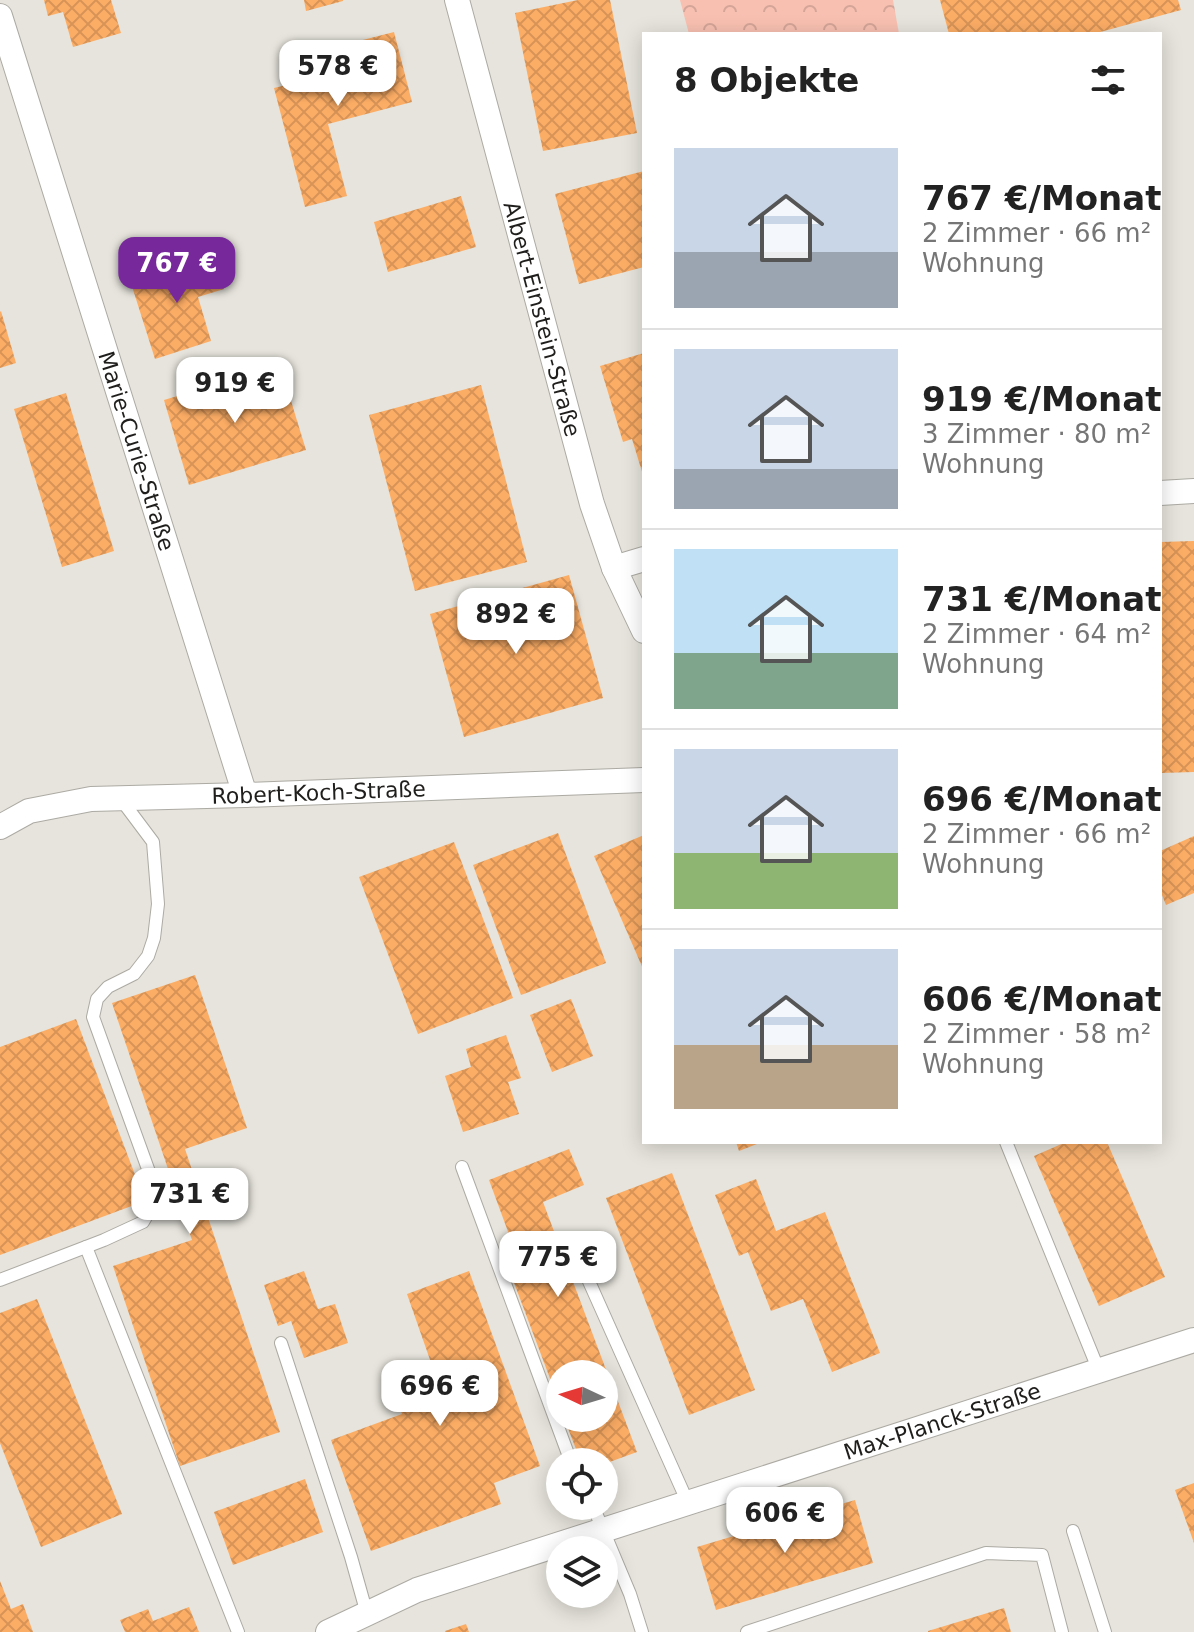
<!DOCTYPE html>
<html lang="de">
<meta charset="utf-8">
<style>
body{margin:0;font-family:"DejaVu Sans",sans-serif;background:#f6f6f6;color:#222;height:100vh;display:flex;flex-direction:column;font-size:30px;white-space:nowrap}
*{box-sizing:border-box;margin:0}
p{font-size:26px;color:#767676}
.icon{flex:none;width:44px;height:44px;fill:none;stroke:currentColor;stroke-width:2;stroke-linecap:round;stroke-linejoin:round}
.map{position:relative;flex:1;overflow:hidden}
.details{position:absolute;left:642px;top:32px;width:520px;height:1112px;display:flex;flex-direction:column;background:#fff;border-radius:0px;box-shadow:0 4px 20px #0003}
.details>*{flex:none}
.needle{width:52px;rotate:274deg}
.tools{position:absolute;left:546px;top:1360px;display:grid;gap:16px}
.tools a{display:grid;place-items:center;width:72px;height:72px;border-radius:50%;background:#fff;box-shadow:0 4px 20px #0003;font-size:40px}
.price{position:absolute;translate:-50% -68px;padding:0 18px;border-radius:16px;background:#fff;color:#222;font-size:26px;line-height:52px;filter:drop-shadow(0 2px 4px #0008)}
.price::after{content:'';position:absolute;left:50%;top:48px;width:24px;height:18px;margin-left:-12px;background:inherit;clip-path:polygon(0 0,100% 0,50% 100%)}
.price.current{background:#77299b;color:#fff}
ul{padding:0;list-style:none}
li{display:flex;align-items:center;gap:24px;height:200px;padding:0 32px}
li+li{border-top:2px solid #e0e0e0}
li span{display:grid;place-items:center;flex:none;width:224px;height:160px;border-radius:0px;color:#555}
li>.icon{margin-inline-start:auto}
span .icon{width:96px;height:96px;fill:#fffc;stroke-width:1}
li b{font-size:34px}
h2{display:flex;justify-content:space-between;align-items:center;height:96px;padding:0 32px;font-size:34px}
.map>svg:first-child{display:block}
.park{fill:url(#park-crowns)}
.building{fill:url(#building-cross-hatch)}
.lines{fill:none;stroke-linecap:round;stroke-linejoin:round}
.service-casing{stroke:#acaaa3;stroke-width:14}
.minor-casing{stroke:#acaaa3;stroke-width:26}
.service{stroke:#fff;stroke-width:12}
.minor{stroke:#fff;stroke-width:24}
.labels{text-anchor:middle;stroke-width:6;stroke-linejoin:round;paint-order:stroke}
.street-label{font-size:22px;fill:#1f1e1c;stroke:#e6e4dc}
</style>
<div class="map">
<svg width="1194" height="1632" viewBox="0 0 1194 1632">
<defs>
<pattern id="park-crowns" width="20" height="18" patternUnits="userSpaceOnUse" patternTransform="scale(2)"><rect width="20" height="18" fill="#f8c0b1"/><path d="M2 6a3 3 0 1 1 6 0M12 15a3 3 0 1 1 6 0" fill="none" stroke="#d4a598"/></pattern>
<pattern id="building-cross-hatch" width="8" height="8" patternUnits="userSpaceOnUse" patternTransform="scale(2)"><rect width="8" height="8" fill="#fcad65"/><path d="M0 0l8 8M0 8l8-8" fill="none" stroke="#d89457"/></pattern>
</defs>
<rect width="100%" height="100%" fill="#e6e4dc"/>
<!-- park -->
<polygon class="park" points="680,0 893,0 899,34 689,34"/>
<!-- building -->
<g class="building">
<polygon points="44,0 111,0 121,33 73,47 63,12 48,16"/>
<polygon points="304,0 343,0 343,1 306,11"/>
<polygon points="578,0 610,0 637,133 543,151 515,13"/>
<polygon points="940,0 1178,0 1181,10 1093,34 949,34"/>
<polygon points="394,32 412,102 328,124 347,196 305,207 274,88 323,76 316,52"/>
<polygon points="644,171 644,267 579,284 555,194"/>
<polygon points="461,196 476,247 388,272 374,222"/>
<polygon points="213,254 224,289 198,297 211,341 155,359 130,280"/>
<polygon points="1,311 16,363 0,368 0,312"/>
<polygon points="644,353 644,475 643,475 632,439 623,442 600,366"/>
<polygon points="280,365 306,450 189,485 164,400"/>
<polygon points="481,385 527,562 415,591 369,415"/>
<polygon points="66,393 114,551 62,567 14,409"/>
<polygon points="1194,541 1194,772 1161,773 1160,542"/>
<polygon points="569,575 603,698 464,737 430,614"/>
<polygon points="558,833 606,963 521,995 473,865"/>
<polygon points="644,835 644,971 594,856"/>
<polygon points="1194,836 1194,893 1166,905 1160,890 1160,851"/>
<polygon points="454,842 513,998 418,1034 359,877"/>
<polygon points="195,975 247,1128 185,1149 280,1432 180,1466 113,1266 192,1240 112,1003"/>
<polygon points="571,999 593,1056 552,1072 530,1015"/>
<polygon points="76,1019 145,1201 0,1255 0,1047"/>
<polygon points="506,1035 521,1078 508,1082 519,1114 463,1132 445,1076 471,1067 466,1049"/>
<polygon points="736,1142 762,1142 739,1151"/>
<polygon points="1066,1142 1107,1142 1165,1277 1099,1306 1034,1156"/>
<polygon points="569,1149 584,1185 543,1202 637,1452 604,1464 604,1462 581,1462 564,1418 604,1418 604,1374 560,1374 560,1405 510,1272 521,1267 489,1180"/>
<polygon points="672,1173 755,1390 689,1415 606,1198"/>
<polygon points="756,1179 776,1231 825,1212 880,1353 832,1372 803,1299 771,1311 748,1252 739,1256 715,1195"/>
<polygon points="304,1271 318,1309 335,1304 348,1343 304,1358 291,1321 278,1326 264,1285"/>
<polygon points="469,1271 540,1466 494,1483 501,1504 371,1551 331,1440 402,1414 393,1390 435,1374 407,1294"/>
<polygon points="37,1299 122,1514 41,1547 0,1443 0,1313"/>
<polygon points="305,1479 323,1532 233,1565 214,1512"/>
<polygon points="1194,1483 1194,1543 1175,1490"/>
<polygon points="855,1500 873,1563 716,1610 697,1547"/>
<polygon points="0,1581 11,1609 23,1604 33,1632 0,1632"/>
<polygon points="189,1607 199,1632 125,1632 120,1620 148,1609 153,1621"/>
<polygon points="1004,1608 1011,1632 928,1632 928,1631"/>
<polygon points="466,1624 469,1632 445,1632 445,1631"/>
</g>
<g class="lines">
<!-- service casing -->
<g class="service-casing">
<g id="service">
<polyline points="1006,1142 1099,1371"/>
<polyline points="462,1167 571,1462"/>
<polyline points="86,1247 238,1632"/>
<polyline points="583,1268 688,1503"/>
<polyline points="0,1280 104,1240 143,1222 154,1203 152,1180 93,1017 97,999 108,987 134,974 148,956 154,938 158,904 153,842 120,798"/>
<polyline points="281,1343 351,1557 367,1614"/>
<polyline points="593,1506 630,1594 642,1632"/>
<polyline points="1073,1531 1105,1632"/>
<polyline points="747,1632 986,1553 1042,1555 1062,1632"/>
</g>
</g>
<!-- minor casing -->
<g class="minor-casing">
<g id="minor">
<path id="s1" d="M457 0 592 504 614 568 644 631"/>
<path id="s2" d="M0 16 245 795"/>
<polyline points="1160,493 1194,491"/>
<polyline points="614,568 644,559"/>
<path id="s3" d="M0 827 29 811 91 799 245 795 644 780"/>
<path id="s4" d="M328 1632 417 1590 1194 1340"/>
</g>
</g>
<!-- service -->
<use href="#service" class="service"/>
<!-- minor -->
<use href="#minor" class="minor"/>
</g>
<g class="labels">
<!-- street labels -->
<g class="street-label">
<text dy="8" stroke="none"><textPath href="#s1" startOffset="330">Albert-Einstein-Straße</textPath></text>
<text dy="8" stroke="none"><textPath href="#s2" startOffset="456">Marie-Curie-Straße</textPath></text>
<text dy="8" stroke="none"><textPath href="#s3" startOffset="324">Robert-Koch-Straße</textPath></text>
<text dy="8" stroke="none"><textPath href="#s4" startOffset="650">Max-Planck-Straße</textPath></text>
</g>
</g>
</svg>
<div class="tools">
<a><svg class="needle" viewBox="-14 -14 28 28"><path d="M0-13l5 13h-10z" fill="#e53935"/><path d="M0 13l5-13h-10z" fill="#767676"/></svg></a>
<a><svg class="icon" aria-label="locate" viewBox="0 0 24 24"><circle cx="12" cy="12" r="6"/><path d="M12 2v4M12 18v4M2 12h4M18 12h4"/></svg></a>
<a><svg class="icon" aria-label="layers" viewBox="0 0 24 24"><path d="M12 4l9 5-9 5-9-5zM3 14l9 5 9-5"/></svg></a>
</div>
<b class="price" style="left:338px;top:108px">578 €</b>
<b class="price current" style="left:177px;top:305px">767 €</b>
<b class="price" style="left:235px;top:425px">919 €</b>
<b class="price" style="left:516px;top:656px">892 €</b>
<b class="price" style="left:190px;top:1236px">731 €</b>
<b class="price" style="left:558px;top:1299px">775 €</b>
<b class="price" style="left:440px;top:1428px">696 €</b>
<b class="price" style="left:785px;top:1555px">606 €</b>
<section class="details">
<h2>8 Objekte<svg class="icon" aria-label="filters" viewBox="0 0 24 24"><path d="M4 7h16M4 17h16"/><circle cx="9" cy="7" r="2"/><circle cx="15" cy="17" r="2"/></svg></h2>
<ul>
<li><span style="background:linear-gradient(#c9d6e8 65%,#9aa5b1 0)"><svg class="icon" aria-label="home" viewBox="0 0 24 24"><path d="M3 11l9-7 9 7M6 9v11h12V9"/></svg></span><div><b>767 €/Monat</b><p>2 Zimmer · 66 m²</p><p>Wohnung</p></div></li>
<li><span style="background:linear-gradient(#c9d6e8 75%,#9aa5b1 0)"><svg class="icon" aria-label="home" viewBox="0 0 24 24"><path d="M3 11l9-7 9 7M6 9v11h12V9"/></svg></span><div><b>919 €/Monat</b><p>3 Zimmer · 80 m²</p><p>Wohnung</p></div></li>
<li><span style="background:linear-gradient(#bfe0f5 65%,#7fa58c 0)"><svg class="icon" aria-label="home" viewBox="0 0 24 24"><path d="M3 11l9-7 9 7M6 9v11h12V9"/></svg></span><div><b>731 €/Monat</b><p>2 Zimmer · 64 m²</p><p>Wohnung</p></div></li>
<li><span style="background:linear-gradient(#c9d6e8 65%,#8fb573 0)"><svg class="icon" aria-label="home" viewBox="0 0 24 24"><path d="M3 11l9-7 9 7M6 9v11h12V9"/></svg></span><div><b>696 €/Monat</b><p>2 Zimmer · 66 m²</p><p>Wohnung</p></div></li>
<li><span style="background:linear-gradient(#c9d6e8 60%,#b9a48a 0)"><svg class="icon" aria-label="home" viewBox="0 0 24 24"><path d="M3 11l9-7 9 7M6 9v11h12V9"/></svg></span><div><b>606 €/Monat</b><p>2 Zimmer · 58 m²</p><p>Wohnung</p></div></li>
</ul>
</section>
</div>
